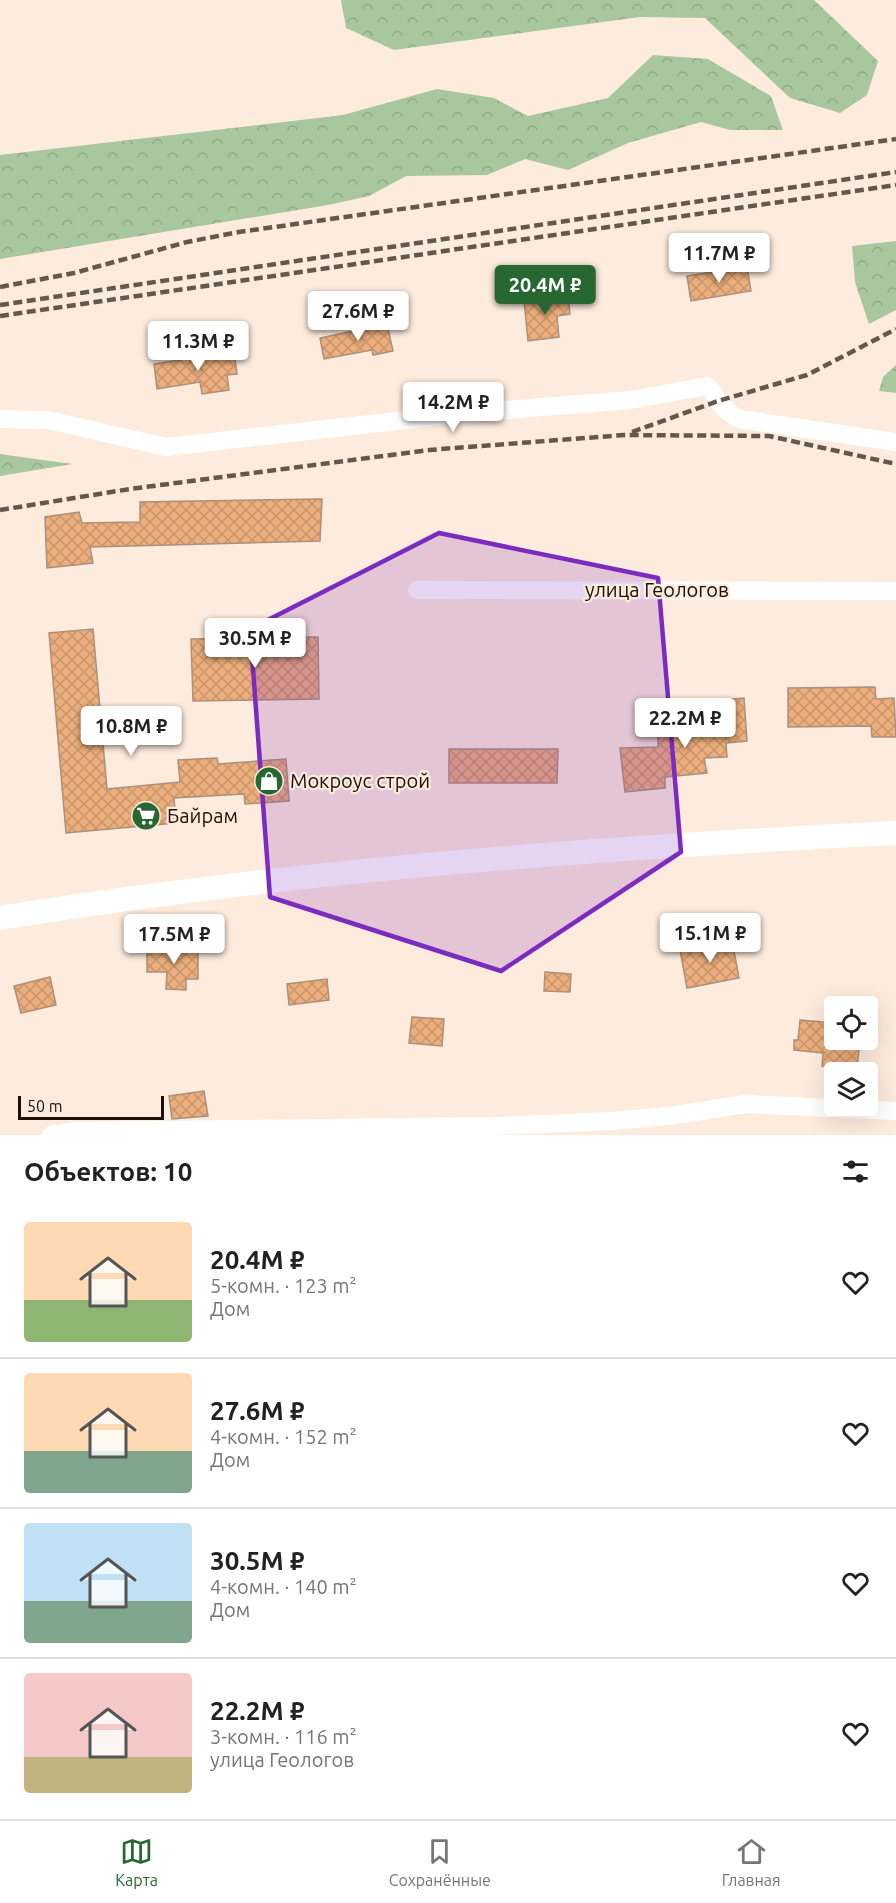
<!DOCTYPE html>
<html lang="ru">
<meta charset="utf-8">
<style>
body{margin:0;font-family:Ubuntu,sans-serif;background:#f6f6f6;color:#222;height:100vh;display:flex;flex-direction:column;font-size:22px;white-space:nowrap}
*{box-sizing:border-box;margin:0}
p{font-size:20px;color:#767676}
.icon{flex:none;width:33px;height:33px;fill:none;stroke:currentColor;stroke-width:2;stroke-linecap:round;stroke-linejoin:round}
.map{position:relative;height:1135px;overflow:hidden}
.sheet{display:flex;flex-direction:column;background:#fff;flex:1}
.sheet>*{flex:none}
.fabs{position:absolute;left:824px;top:996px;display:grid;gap:12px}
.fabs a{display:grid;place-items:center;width:54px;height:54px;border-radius:6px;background:#fff;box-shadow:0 6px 24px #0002;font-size:30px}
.scale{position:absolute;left:18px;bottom:15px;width:146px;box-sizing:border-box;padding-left:6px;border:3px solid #1a1008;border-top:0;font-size:16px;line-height:21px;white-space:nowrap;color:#1a1008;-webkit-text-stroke:4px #fdebdd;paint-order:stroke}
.price{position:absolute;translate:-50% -51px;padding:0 14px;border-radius:6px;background:#fff;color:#222;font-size:20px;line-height:39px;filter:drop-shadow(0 2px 3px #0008)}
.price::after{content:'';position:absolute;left:50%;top:36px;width:18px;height:14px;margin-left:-9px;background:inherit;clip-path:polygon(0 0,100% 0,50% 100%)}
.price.active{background:#276731;color:#fff}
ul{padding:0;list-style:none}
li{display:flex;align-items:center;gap:18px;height:150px;padding:0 24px}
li+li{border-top:2px solid #e0e0e0}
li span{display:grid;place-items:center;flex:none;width:168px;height:120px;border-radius:6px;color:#555}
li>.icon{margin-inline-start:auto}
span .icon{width:72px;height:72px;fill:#fffc;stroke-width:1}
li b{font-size:26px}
h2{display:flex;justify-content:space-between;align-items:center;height:72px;padding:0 24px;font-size:26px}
.menu{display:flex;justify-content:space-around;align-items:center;height:84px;border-top:2px solid #e0e0e0;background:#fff;font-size:16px;color:#767676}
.menu a{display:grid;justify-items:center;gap:3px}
.menu .active{color:#276731}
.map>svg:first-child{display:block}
.forest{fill:url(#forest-crowns)}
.building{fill:url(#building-cross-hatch);stroke:#ac907b;stroke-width:1.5}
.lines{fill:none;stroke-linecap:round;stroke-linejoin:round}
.minor{stroke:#fff;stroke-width:18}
.secondary{stroke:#fff;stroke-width:24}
.rail{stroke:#64584e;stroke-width:4.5;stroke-dasharray:9 4.5;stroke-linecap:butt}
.marked{fill:#7b2cbf;fill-opacity:0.2;stroke:#7b2cbf;stroke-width:4.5;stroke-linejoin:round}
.labels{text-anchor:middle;stroke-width:4.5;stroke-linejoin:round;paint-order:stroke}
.street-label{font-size:20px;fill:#1a1008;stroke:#fdebdd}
.poi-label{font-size:20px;fill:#1a1008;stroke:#fdebdd;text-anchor:start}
</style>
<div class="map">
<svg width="896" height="1135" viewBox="0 0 896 1135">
<defs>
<pattern id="forest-crowns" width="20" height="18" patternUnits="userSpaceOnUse" patternTransform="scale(1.5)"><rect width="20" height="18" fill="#a9c79e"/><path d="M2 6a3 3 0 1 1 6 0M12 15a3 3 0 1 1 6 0" fill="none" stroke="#91aa87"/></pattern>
<pattern id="building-cross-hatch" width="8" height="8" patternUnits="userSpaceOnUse" patternTransform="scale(1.5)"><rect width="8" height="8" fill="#ebae7c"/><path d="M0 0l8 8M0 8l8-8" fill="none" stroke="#c9956a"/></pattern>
</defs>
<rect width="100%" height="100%" fill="#fdebdd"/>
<!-- forest -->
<g class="forest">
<polygon points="341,0 814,0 878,61 867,95 840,113 790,98 705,18 640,17 394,50 346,28"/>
<polygon points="653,55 708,59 771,96 783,130 730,130 701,122 628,143 568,170 525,159 487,175 406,176 369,196 328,205 0,259 0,155 343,115 437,89 494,98 528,116 608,98"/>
<polygon points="896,241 896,310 869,324 855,282 852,246"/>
<polygon points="896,365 896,393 879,391 883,377"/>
<polygon points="0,454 72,464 0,476"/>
</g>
<!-- building -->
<g class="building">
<polygon points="747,266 751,291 691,301 687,276"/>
<polygon points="568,295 570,314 557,316 559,337 528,341 524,300"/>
<polygon points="387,324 393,351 373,355 372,350 324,359 320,338"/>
<polygon points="234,351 237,374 227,375 229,390 202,394 200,382 157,389 154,364"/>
<polygon points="322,499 320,541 90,547 93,563 47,568 45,517 79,512 82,523 140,522 140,502"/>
<polygon points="93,629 107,789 180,782 178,760 217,758 218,764 286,759 289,801 245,804 244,794 174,798 176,823 66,833 49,633"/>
<polygon points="318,637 319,699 193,701 191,639"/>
<polygon points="875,687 876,699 894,698 896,737 872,737 871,726 788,727 788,688"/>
<polygon points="744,698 747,741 726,743 727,757 704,758 707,773 665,777 665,788 625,792 620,748 658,747 658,734 699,730 698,716 720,713 720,700"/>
<polygon points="449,749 558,749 557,783 449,783"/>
<polygon points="732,940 739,978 687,988 680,950"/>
<polygon points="147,948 198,949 198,979 186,979 186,990 166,989 167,972 147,972"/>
<polygon points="545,972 571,974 570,992 544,991"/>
<polygon points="50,977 56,1005 21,1013 14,986"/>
<polygon points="327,979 329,1000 289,1005 287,984"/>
<polygon points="412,1017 444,1019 442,1046 409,1043"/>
<polygon points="800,1020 834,1023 834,1040 860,1040 857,1070 822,1066 823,1053 794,1050 794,1040 798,1040"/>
<polygon points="204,1091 208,1116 172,1119 169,1096"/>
</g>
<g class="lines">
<!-- minor -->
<g class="minor">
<path d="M0 419 48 420 166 447 468 413 631 400 707 386C714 391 715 396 719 402 724 410 731 414 739 419L896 442"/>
<polyline points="417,590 896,591"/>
<polyline points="51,1135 76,1131 494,1126 612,1121 668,1116 746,1104 896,1111"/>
</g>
<!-- secondary -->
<path class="secondary" d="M0 918C296 870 596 848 896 833"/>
<!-- rail -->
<g class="rail">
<polyline points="0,287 74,273 187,242 239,232 896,139"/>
<polyline points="0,305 896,172"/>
<polyline points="0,316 896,185"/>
<polyline points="632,432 718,401 807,375 896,329"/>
<polyline points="0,510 130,489 429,450 624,435 769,436 896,464"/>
</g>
</g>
<!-- marked area -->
<path class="marked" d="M439 533 658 578 681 852 501 971 270 897 250 629Z"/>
<!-- icons -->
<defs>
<g id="shop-disc" transform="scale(1.5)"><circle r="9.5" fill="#276731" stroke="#fdebdd"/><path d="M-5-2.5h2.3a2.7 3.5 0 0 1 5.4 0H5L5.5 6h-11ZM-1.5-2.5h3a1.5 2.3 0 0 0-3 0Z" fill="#fff"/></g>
<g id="supermarket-disc" transform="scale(1.5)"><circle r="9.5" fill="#276731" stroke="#fdebdd"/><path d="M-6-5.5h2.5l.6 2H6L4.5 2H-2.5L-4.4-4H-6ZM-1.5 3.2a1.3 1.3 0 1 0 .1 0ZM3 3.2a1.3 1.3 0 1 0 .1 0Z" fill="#fff"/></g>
</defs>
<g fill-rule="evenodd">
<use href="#shop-disc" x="269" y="781"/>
<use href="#supermarket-disc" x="146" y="816"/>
</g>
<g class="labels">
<!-- street labels -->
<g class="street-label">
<text x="657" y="597">улица Геологов</text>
</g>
<!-- poi labels -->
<g class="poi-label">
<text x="290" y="788">Мокроус строй</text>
<text x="167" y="823">Байрам</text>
</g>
</g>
</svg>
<div class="fabs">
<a><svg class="icon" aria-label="locate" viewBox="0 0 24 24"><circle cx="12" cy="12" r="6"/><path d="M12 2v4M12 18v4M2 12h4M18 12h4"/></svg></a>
<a><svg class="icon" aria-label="layers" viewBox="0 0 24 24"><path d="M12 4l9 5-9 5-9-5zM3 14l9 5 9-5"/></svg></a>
</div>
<div class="scale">50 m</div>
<b class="price" style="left:719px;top:284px">11.7M ₽</b>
<b class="price active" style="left:545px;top:316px">20.4M ₽</b>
<b class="price" style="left:358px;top:342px">27.6M ₽</b>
<b class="price" style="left:198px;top:372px">11.3M ₽</b>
<b class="price" style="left:453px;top:433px">14.2M ₽</b>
<b class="price" style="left:255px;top:669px">30.5M ₽</b>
<b class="price" style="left:685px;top:749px">22.2M ₽</b>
<b class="price" style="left:131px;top:757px">10.8M ₽</b>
<b class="price" style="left:710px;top:964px">15.1M ₽</b>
<b class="price" style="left:174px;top:965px">17.5M ₽</b>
</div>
<section class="sheet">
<h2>Объектов: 10<svg class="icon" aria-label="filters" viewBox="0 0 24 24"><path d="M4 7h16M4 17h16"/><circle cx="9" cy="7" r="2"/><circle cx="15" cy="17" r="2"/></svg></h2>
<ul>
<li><span style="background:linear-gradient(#ffd9b3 65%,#8fb573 0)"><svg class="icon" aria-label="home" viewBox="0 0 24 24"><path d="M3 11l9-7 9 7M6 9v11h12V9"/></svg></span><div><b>20.4M ₽</b><p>5-комн. · 123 m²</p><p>Дом</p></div><svg class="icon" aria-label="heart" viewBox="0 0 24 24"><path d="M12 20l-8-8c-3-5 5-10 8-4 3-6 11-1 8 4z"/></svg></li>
<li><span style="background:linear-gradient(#ffd9b3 65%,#7fa58c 0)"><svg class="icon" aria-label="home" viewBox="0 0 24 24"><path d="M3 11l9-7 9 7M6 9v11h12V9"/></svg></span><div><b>27.6M ₽</b><p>4-комн. · 152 m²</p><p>Дом</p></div><svg class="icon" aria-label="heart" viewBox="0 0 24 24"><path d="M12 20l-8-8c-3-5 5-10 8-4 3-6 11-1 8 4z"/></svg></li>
<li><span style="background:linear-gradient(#bfe0f5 65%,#7fa58c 0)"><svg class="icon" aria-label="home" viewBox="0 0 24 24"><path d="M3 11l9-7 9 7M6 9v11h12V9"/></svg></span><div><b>30.5M ₽</b><p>4-комн. · 140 m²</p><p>Дом</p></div><svg class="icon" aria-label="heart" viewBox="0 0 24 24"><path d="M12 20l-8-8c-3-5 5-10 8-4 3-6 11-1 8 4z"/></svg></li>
<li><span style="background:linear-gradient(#f6c9c9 70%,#c2b280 0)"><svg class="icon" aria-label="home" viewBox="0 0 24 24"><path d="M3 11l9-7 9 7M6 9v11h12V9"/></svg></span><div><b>22.2M ₽</b><p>3-комн. · 116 m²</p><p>улица Геологов</p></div><svg class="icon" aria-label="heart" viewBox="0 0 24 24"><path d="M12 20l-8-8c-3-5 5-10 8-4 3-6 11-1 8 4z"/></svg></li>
</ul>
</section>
<nav class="menu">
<a class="active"><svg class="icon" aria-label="map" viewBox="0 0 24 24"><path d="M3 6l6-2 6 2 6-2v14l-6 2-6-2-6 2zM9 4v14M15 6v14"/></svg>Карта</a>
<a><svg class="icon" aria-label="saved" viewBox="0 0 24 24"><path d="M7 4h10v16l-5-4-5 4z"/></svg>Сохранённые</a>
<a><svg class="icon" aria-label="home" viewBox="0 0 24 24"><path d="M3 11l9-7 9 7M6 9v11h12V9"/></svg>Главная</a>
</nav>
